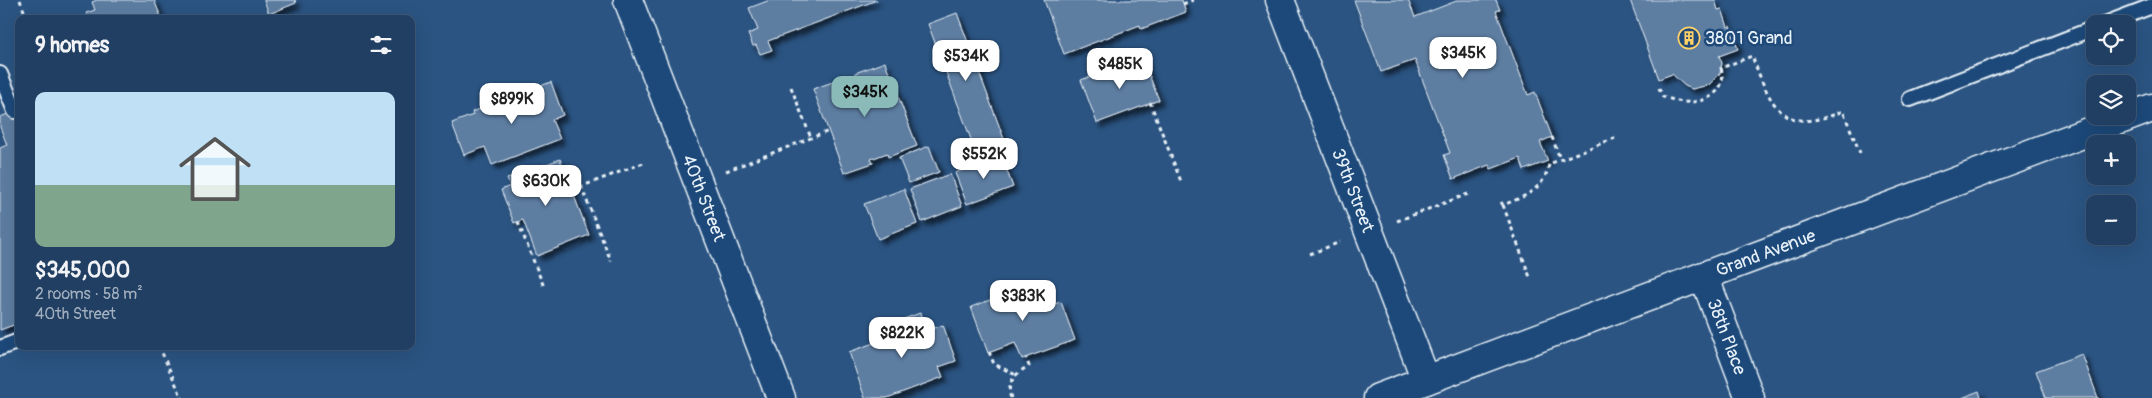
<!DOCTYPE html>
<meta charset="utf-8">
<style>
body{margin:0;font-family:Pangolin,sans-serif;background:#2d4a6b;color:#f1f3f6;height:100vh;display:flex;flex-direction:column;font-size:19px;white-space:nowrap}
*{box-sizing:border-box;margin:0}
p{font-size:16px;color:#a2afbe}
.icon{flex:none;width:28px;height:28px;fill:none;stroke:currentColor;stroke-width:2;stroke-linecap:round;stroke-linejoin:round}
.map{position:relative;flex:1;overflow:hidden}
.side{position:absolute;left:15px;top:15px;width:400px;height:335px;display:flex;flex-direction:column;background:#203f62;border-radius:10px;box-shadow:0 5px 20px #0002,0 0 0 1px #3d5877}
.side>*{flex:none}
.fabs{position:absolute;left:2086px;top:15px;display:grid;gap:10px}
.fabs a{display:grid;place-items:center;width:50px;height:50px;border-radius:10px;background:#203f62;box-shadow:0 5px 20px #0002,0 0 0 1px #3d5877;font-size:25px}
.price{position:absolute;translate:-50% -42px;padding:0 11px;border-radius:10px;background:#fff;color:#222;font-size:16px;line-height:32px;filter:drop-shadow(0 1px 2px #0008)}
.price::after{content:'';position:absolute;left:50%;top:30px;width:15px;height:11px;margin-left:-8px;background:inherit;clip-path:polygon(0 0,100% 0,50% 100%)}
.price.active{background:#8bbbb9;color:#111}
ul{padding:0;list-style:none}
li{display:grid;align-content:center;gap:10px;height:265px;padding:0 20px}
li span{display:grid;place-items:center;height:155px;border-radius:10px;color:#555}
li>.icon{margin-inline-start:auto}
span .icon{width:90px;height:90px;fill:#fffc;stroke-width:1}
li b{font-size:21px}
h2{display:flex;justify-content:space-between;align-items:center;height:60px;padding:0 20px;font-size:21px}
.map>svg:first-child{display:block}
.building{fill:#5d7da1;stroke:#e8f1f8;filter:url(#shadow)}
.lines{fill:none;stroke-linecap:round;stroke-linejoin:round}
.lane-casing{stroke:#e8f1f8;stroke-width:18}
.street-casing{stroke:#e8f1f8;stroke-width:31}
.secondary-casing{stroke:#e8f1f8;stroke-width:31}
.path{stroke:#e8f1f8;stroke-width:3;stroke-dasharray:4 4;stroke-linecap:butt}
.lane{stroke:#1f4a7a;stroke-width:14}
.street{stroke:#1f4a7a;stroke-width:28}
.secondary{stroke:#1f4a7a;stroke-width:28}
.labels{text-anchor:middle;stroke-width:5;stroke-linejoin:round;paint-order:stroke}
.poi-label{font-size:18px;fill:#e8f1f8;stroke:#1f4a7a;text-anchor:start}
.street-label{font-size:18px;fill:#e8f1f8;stroke:#1f4a7a}
</style>
<div class="map">
<svg width="2152" height="398" viewBox="0 0 2152 398">
<defs>
<filter id="shadow"><feDropShadow dx="4.5" dy="4.5" stdDeviation="2.5" flood-color="#0009"/></filter>
</defs>
<rect width="100%" height="100%" fill="#2b5482"/>
<filter id="ink" filterUnits="userSpaceOnUse"><feTurbulence type="fractalNoise" baseFrequency=".02" numOctaves="2"/><feDisplacementMap in="SourceGraphic" scale="10" xChannelSelector="R" yChannelSelector="G"/><feConvolveMatrix kernelMatrix="1 2 1 2 8 2 1 2 1" color-interpolation-filters="sRGB"/></filter>
<g filter="url(#ink)">
<!-- building -->
<g class="building">
<polygon points="97,0 154,0 161,17 89,19 86,13 95,10 92,2"/>
<polygon points="264,0 295,0 296,3 269,14"/>
<polygon points="770,0 877,0 768,41 772,50 760,54 756,45 753,46 748,34 758,30 749,8"/>
<polygon points="1044,0 1182,0 1186,12 1141,29 1140,25 1064,54"/>
<polygon points="1354,0 1408,0 1415,17 1459,0 1496,0 1500,10 1496,11 1528,95 1535,92 1552,137 1540,142 1548,161 1524,170 1520,158 1491,169 1489,165 1453,179 1444,155 1450,153 1415,60 1381,72"/>
<polygon points="1630,0 1715,0 1718,10 1722,9 1728,27 1730,26 1738,49 1719,56 1722,63 1720,73 1709,85 1692,89 1685,86 1672,74 1659,79"/>
<polygon points="957,13 1004,139 975,150 928,24"/>
<polygon points="1142,57 1159,100 1097,123 1081,80"/>
<polygon points="885,62 917,146 888,157 887,153 871,159 873,163 844,173 813,89 841,79 842,82 857,76 855,73"/>
<polygon points="551,82 563,115 552,120 560,139 492,165 485,147 464,155 452,123 473,115 472,112"/>
<polygon points="19,110 19,323 0,330 0,148 7,145 0,127 0,117"/>
<polygon points="929,146 939,172 909,183 899,158"/>
<polygon points="1001,155 1013,187 967,204 955,173"/>
<polygon points="560,159 589,235 537,256 523,220 514,223 501,190 510,186 507,179"/>
<polygon points="950,174 962,206 922,222 910,189"/>
<polygon points="904,189 917,224 878,239 864,204"/>
<polygon points="1041,281 1050,305 1061,302 1075,340 1022,359 1015,343 988,353 971,307"/>
<polygon points="920,313 926,331 943,325 956,361 939,367 943,377 887,398 865,398 849,352 890,337 885,326"/>
<polygon points="2082,354 2098,398 2046,398 2036,371"/>
<polygon points="1979,391 1981,398 1962,398"/>
</g>
<g class="lines">
<!-- lane casing -->
<g class="lane-casing">
<g id="lane">
<polyline points="2105,24 2152,6"/>
<polyline points="0,74 15,111"/>
<polyline points="1910,99 2095,28"/>
<polyline points="0,348 19,341"/>
</g>
</g>
<!-- street casing -->
<g class="street-casing">
<g id="street">
<path id="s1" d="M628 0 781 398"/>
<path id="s2" d="M1280 0 1426 380"/>
<path id="s3" d="M1704 276 1750 398"/>
</g>
</g>
<!-- secondary casing -->
<g class="secondary-casing">
<g id="secondary">
<path id="s4" d="M1378 398 2152 108"/>
</g>
</g>
<!-- path -->
<g class="path">
<polyline points="20,0 27,19"/>
<polyline points="1183,4 1193,0"/>
<polyline points="791,87 811,138"/>
<path d="M1659 88 1663 97C1672 99 1680 103 1690 102 1709 102 1728 89 1721 68L1752 56C1771 106 1782 137 1843 111L1860 153"/>
<polyline points="1150,102 1182,184"/>
<polyline points="1552,137 1560,159"/>
<polyline points="726,171 829,131"/>
<polyline points="581,186 611,261"/>
<polyline points="572,190 646,162"/>
<path d="M1501 202 1503 205C1524 197 1545 189 1549 164L1615 138"/>
<polyline points="1503,205 1530,277"/>
<polyline points="1397,221 1468,194"/>
<polyline points="518,222 544,287"/>
<polyline points="1310,254 1340,242"/>
<polyline points="159,346 182,398"/>
<polyline points="989,352 994,364 1016,375"/>
<path d="M1011 398C1005 383 1017 372 1029 366L1026 358"/>
</g>
<!-- lane -->
<use href="#lane" class="lane"/>
<!-- street -->
<use href="#street" class="street"/>
<!-- secondary -->
<use href="#secondary" class="secondary"/>
</g>
</g>
<!-- icons -->
<defs>
<g id="building-ring" transform="scale(1.125)"><circle r="9.5" fill="#1f4a7a" stroke="#ffd166" stroke-width="1.5"/><path d="M-4-6H4V6H1V3H-1V6H-4ZM-2.5-4.3h1.7v1.8h-1.7ZM.8-4.3h1.7v1.8H.8ZM-2.5-1h1.7V.8h-1.7ZM.8-1h1.7V.8H.8Z" fill="#ffd166"/></g>
</defs>
<g fill-rule="evenodd">
<use href="#building-ring" x="1689" y="38"/>
</g>
<g class="labels">
<!-- poi labels -->
<g class="poi-label">
<text x="1705" y="44">3801 Grand</text>
</g>
<!-- street labels -->
<g class="street-label">
<text dy="6" stroke="none"><textPath href="#s2" startOffset="204">39th Street</textPath></text>
<text dy="6" stroke="none"><textPath href="#s1" startOffset="212">40th Street</textPath></text>
<text dy="6" stroke="none"><textPath href="#s4" startOffset="414">Grand Avenue</textPath></text>
<text dy="6" stroke="none"><textPath href="#s3" startOffset="65">38th Place</textPath></text>
</g>
</g>
</svg>
<div class="fabs">
<a><svg class="icon" aria-label="locate" viewBox="0 0 24 24"><circle cx="12" cy="12" r="6"/><path d="M12 2v4M12 18v4M2 12h4M18 12h4"/></svg></a>
<a><svg class="icon" aria-label="layers" viewBox="0 0 24 24"><path d="M12 4l9 5-9 5-9-5zM3 14l9 5 9-5"/></svg></a>
<a>+</a>
<a>−</a>
</div>
<b class="price" style="left:1463px;top:79px">$345K</b>
<b class="price" style="left:966px;top:82px">$534K</b>
<b class="price" style="left:1120px;top:90px">$485K</b>
<b class="price active" style="left:865px;top:118px">$345K</b>
<b class="price" style="left:512px;top:125px">$899K</b>
<b class="price" style="left:984px;top:180px">$552K</b>
<b class="price" style="left:546px;top:207px">$630K</b>
<b class="price" style="left:1023px;top:322px">$383K</b>
<b class="price" style="left:902px;top:359px">$822K</b>
<section class="side">
<h2>9 homes<svg class="icon" aria-label="filters" viewBox="0 0 24 24"><path d="M4 7h16M4 17h16"/><circle cx="9" cy="7" r="2"/><circle cx="15" cy="17" r="2"/></svg></h2>
<ul>
<li><span style="background:linear-gradient(#bfe0f5 60%,#7fa58c 0)"><svg class="icon" aria-label="home" viewBox="0 0 24 24"><path d="M3 11l9-7 9 7M6 9v11h12V9"/></svg></span><div><b>$345,000</b><p>2 rooms · 58 m²</p><p>40th Street</p></div></li>
</ul>
</section>
</div>
